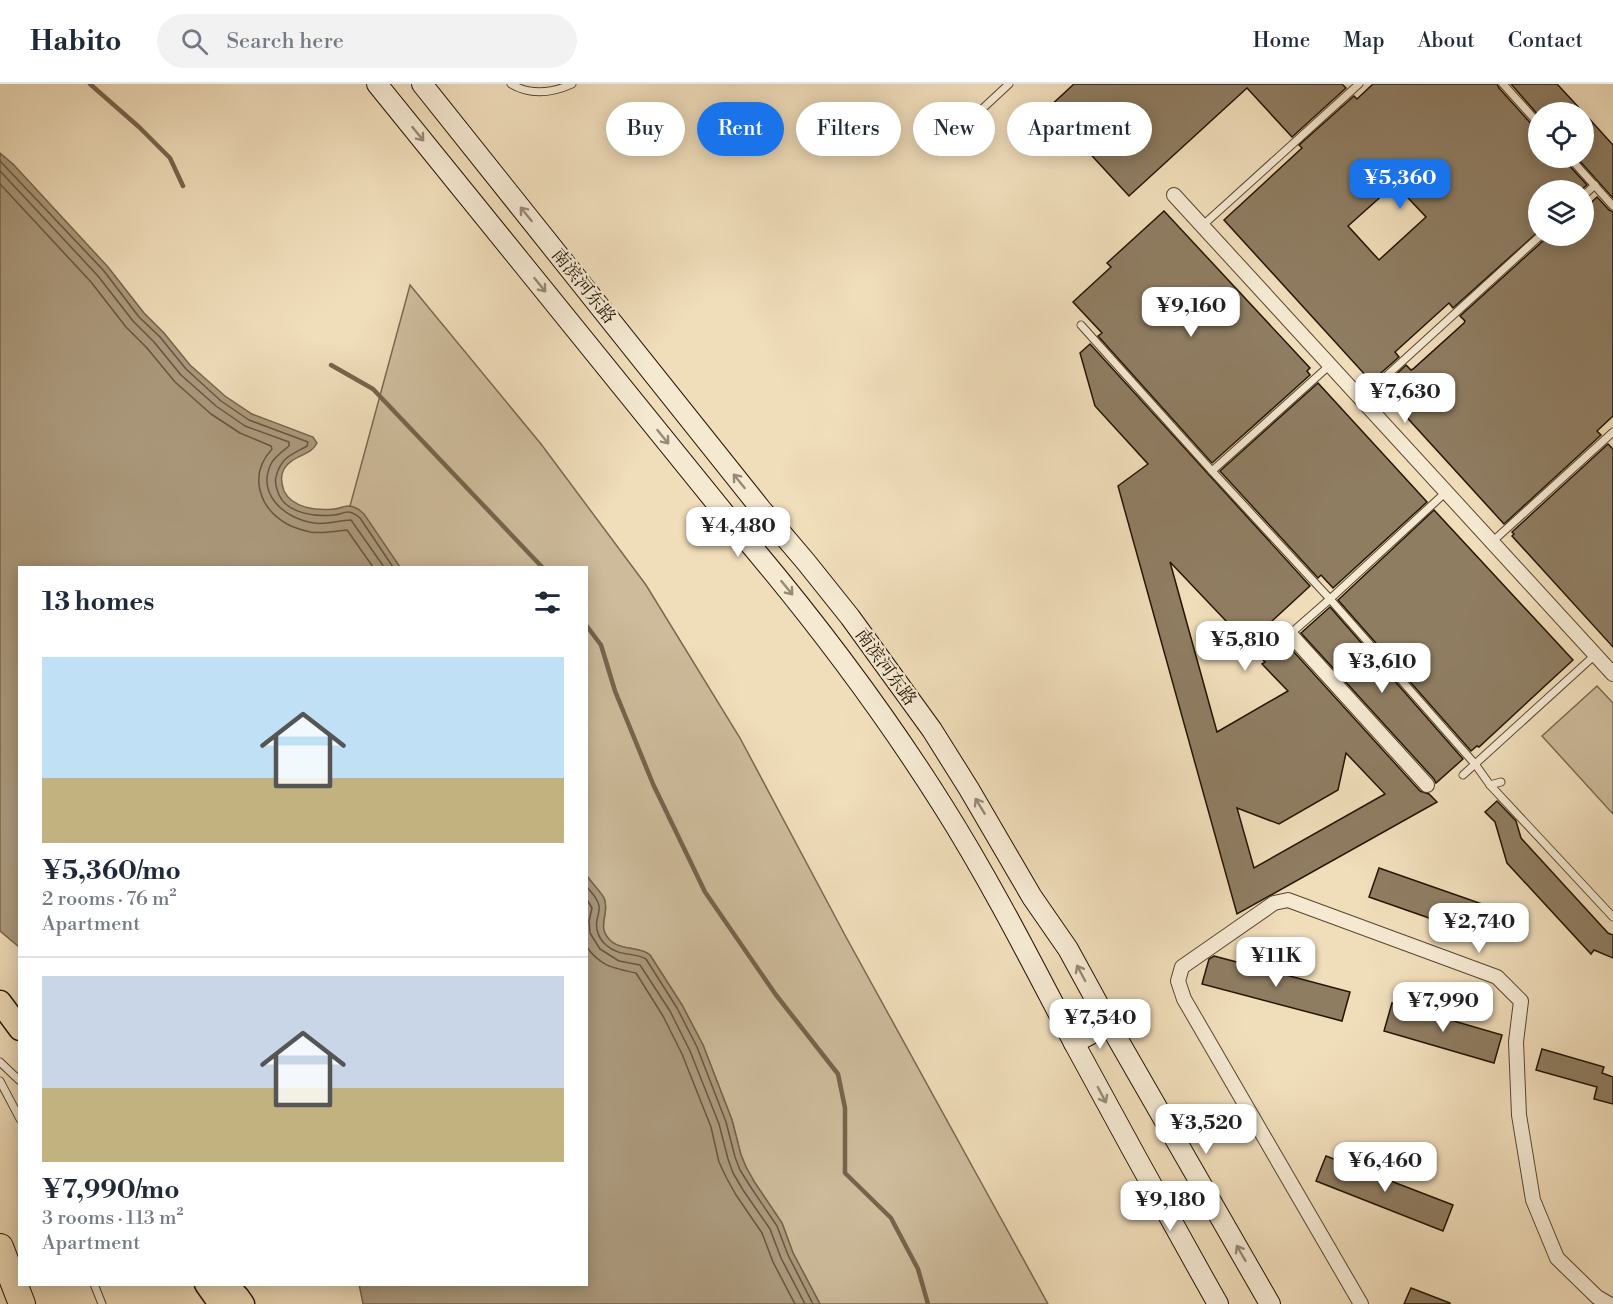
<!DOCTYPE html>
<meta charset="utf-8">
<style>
body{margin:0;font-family:"Libre Bodoni","Noto Serif SC",serif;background:#f2f2f3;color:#1f2937;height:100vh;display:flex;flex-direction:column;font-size:22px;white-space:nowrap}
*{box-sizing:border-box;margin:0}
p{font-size:20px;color:#747a83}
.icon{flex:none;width:33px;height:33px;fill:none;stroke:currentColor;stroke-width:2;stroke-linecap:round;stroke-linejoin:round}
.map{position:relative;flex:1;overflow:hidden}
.sheet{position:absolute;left:18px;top:482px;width:570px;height:720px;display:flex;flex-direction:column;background:#fff;border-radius:0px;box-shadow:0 3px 15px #0003}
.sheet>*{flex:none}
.guide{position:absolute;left:606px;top:18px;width:570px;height:54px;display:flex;gap:12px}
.tools{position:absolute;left:1528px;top:18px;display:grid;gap:12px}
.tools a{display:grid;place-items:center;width:66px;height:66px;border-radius:50%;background:#fff;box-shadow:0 3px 15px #0003;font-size:30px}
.price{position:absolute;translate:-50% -51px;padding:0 14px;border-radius:12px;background:#fff;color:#222;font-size:20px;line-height:39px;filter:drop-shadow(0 2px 3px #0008)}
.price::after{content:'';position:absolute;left:50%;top:36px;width:18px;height:14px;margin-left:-9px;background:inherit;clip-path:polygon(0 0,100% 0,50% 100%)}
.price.selected{background:#1a73e8;color:#fff}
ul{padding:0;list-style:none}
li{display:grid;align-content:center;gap:12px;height:318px;padding:0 24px}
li+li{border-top:2px solid #e0e1e3}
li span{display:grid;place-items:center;height:186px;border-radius:0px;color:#555}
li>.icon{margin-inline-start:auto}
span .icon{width:108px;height:108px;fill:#fffc;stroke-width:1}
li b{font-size:26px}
h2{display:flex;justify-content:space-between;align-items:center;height:72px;padding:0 24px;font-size:26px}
.pill{padding:0 21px;border-radius:27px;background:#fff;box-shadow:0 3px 15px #0003;font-size:21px;line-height:54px}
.pill.selected{background:#1a73e8;color:#fff}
header{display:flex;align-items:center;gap:36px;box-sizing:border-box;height:84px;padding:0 30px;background:#fff;border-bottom:2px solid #e0e1e3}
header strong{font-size:28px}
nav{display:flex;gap:33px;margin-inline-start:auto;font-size:21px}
.search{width:420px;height:54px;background:#f2f2f3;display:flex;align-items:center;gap:15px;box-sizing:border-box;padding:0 21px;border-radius:33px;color:#747a83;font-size:22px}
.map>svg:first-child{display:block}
.green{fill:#cdbb9b;stroke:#79684f;stroke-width:1.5}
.water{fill:#ab997c;stroke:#75644c;stroke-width:1.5}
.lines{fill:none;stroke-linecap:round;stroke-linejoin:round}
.shore{stroke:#685640;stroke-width:1.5}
.stream{stroke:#75644c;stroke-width:4.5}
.building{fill:#8f7d62;stroke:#251403;stroke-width:1.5;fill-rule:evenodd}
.service-casing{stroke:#584631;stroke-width:9}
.minor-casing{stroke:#584631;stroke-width:16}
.secondary-casing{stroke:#251403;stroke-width:22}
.primary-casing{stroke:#251403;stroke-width:25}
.motorway-casing{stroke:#251403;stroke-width:28}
.service{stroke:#f5e9d2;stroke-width:7}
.minor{stroke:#f5e9d2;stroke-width:14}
.secondary{stroke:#f5e9d2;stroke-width:20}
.primary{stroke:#f0ddba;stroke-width:22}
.motorway{stroke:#f0ddba;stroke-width:26}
.oneway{stroke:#978975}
.labels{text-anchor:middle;stroke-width:4.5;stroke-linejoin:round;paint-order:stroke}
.street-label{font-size:18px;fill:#251403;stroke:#f5e9d2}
</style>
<header>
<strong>Habito</strong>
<div class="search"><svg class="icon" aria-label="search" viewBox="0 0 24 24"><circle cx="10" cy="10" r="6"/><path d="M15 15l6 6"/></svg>Search here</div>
<nav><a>Home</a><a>Map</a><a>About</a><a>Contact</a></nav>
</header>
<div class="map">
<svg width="1613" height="1220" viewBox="0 0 1613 1220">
<rect width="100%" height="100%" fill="#f0ddba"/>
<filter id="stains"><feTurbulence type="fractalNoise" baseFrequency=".00333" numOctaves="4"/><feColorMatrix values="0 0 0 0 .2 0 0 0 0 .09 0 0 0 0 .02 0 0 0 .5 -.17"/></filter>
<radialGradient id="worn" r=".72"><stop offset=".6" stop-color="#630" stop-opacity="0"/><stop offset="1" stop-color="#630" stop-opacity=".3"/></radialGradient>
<!-- green -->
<g class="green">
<path d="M410 201 541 360 646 501 740 654 846 853 1048 1220H820L793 1169 782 1139 755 1099 746 1083 741 1071 732 1036 703 961 682 921 650 871C640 862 624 867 612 858 594 843 611 830 604 814 600 807 592 799 586 792V483H399L358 425 350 422Z"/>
<polygon points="1597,602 1613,619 1613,730 1542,652"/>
</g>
<!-- water -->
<g class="water">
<path d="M0 69 13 80 108 183 144 229 164 249 190 281 225 312 252 330 313 353 317 359C311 372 292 371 284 385 280 392 281 399 284 407 292 424 317 427 334 425 339 425 343 422 348 422 354 422 360 426 364 430L400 483H20L19 863 0 847Z"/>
<path d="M587 792C592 799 600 807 604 814 611 830 594 843 612 858 624 867 640 862 650 871L682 921 703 961 732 1036 741 1071 746 1083 755 1099 782 1139 793 1169 820 1220H363L359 1200H586Z"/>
</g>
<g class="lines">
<!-- shore -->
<g class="shore">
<path d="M0 77 104 187 139 233 160 253 186 285 221 317 249 336 308 358 307 362C291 371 281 373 276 393 274 400 277 405 279 411 288 430 316 433 334 431 339 431 343 428 348 428 353 428 356 431 360 434L393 483"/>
<path d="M0 87 98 192 133 237 154 258 181 291 216 322 245 342 289 358V362C283 367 276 372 272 378 255 410 285 435 314 439 327 441 339 436 351 436L384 483"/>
<path d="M0 100 91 198 126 243 147 264 175 298 211 330 240 349 271 362 272 365C248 391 259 424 287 440 294 444 302 446 310 448 322 450 335 447 347 446L373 483"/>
<path d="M586 802C591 808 598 814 599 822 600 827 598 830 597 836 595 845 599 855 606 861 619 873 635 868 646 875L677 924 697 963 726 1038 735 1073 740 1086 750 1102 777 1142 788 1171 813 1220"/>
<polyline points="586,814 592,824 589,837 590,849 600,865 619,877 640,881 670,927 690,967 719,1040 728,1075 733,1089 743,1106 770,1145 781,1174 805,1220"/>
<path d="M586 862C601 883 613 884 636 889L663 932 682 970 711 1043 719 1078 726 1093 736 1111 762 1149 773 1178 795 1220"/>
</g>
<!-- stream -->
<g class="stream">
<polyline points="90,0 139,43 170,74 183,102"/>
<polyline points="331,281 373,305 542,483"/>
<polyline points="586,541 601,561 615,607 653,700 705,808 776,911 838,990 845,1024 845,1089 891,1134 918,1185 928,1220"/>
</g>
</g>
<!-- building -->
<g class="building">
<polygon points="1074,0 1342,0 1346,4 1292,53 1247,4 1129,112 1048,24"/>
<path d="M1373 0H1497L1499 4 1535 44 1539 46V74H1565L1566 78 1587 101 1581 106H1539V147L1453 224 1449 219 1395 268 1399 273 1373 296 1369 293 1368 294 1224 136 1302 64 1299 61 1354 12 1357 15ZM1395 100 1426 133 1379 176 1348 142Z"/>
<polygon points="1511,0 1557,0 1583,28 1539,28 1539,32"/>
<polygon points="1584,29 1613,61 1613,114 1577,74 1584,74"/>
<polygon points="1597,113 1609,126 1613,128 1613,332 1597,347 1601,351 1504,440 1381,305 1406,281 1411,286 1413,285 1464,239 1465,237 1460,232 1544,156 1546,152 1584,152 1584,125"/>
<polygon points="1164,127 1310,284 1307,287 1310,291 1212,379 1098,252 1102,249 1073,218 1111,183 1107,179"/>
<path d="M1090 260 1310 502 1272 537 1281 548 1283 556 1420 707 1429 710 1437 718 1237 830 1118 402 1148 380 1095 322 1080 269ZM1170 478 1265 578 1262 580 1288 607 1217 648ZM1346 669 1385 710 1254 784 1237 724 1279 740 1338 706Z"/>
<polygon points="1318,299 1427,418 1333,504 1321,491 1318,494 1220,387"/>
<polygon points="1608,360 1613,365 1613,563 1512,452 1514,450 1512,448"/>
<polygon points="1434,426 1573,576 1479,663 1477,662 1471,667 1338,516"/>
<polygon points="1330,523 1463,675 1436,699 1434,695 1301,549"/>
<polygon points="1497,717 1516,737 1521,754 1608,849 1613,851 1613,874 1594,866 1591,870 1507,779 1495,738 1485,728"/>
<polygon points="1379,784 1502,827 1492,856 1369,813"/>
<polygon points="1214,872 1350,908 1342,937 1202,900 1209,875"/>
<polygon points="1392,919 1502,951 1494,979 1384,947"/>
<polygon points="1542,965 1604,983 1602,989 1613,993 1613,1020 1594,1015 1597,1003 1536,986"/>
<polygon points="1326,1072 1453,1121 1443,1147 1316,1097"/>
<polygon points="1411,1204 1450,1219 1450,1220 1404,1220"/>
</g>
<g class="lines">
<!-- service casing -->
<g class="service-casing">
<g id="service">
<path d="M511 0C531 12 552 9 572 0"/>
<polyline points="1503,0 1539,40"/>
<polyline points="981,26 1009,0"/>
<polyline points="1570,74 1613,122"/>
<polyline points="1584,111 1595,101"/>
<polyline points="1202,142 1359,0"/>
<polyline points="1081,241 1212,387 1330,515 1475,680 1490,701 1501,698"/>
<polyline points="1361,315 1540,152"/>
<polyline points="1212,387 1330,281"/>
<polyline points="1492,458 1613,348"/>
<polyline points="1290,550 1330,515 1446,408"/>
<polyline points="1463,691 1595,571"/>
<polyline points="1490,701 1613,833"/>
<polyline points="0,978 20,997"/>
<polyline points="0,997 20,1035"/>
<polyline points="94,1200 102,1220"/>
</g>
</g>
<!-- minor casing -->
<g class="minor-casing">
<g id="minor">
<polyline points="1174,111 1613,590"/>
<polyline points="1290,550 1427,701"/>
<polyline points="1361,1220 1184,915 1178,897 1182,883 1274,819 1288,816 1497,893 1521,917 1516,958 1519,1031 1533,1116 1557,1174 1597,1213 1609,1220"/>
</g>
</g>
<!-- secondary casing -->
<g class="secondary-casing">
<g id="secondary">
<path d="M377 0 738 446C813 534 882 625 943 722 991 798 1032 879 1074 959 1121 1046 1169 1133 1218 1220"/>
<polyline points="422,0 761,425 806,478 850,533 932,646 969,705 1032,813 1068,865 1109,940 1270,1220"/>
<polyline points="1074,959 1109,940"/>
</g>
</g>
<!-- primary casing -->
<g class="primary-casing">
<g id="primary">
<polyline points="0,918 20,945"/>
<polyline points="206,1200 220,1220"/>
<polyline points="226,1200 238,1213 243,1220"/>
</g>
</g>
<!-- motorway casing -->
<g class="motorway-casing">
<polyline id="motorway" points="0,1163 22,1220"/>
</g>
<!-- service -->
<use href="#service" class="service"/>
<!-- minor -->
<use href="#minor" class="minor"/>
<!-- secondary -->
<use href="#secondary" class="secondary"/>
<!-- primary -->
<use href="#primary" class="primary"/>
<!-- motorway -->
<use href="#motorway" class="motorway"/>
</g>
<!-- one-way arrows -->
<defs><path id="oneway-shaft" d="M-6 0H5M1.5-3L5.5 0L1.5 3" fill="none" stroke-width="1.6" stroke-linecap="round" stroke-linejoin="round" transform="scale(1.5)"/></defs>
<g class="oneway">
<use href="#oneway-shaft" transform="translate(418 50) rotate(51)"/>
<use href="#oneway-shaft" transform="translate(526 130) rotate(-129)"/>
<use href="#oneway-shaft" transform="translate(540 201) rotate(51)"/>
<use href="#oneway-shaft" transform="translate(663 353) rotate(51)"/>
<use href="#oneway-shaft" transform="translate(739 397) rotate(-129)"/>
<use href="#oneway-shaft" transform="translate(787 504) rotate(51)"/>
<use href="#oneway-shaft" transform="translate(980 722) rotate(-121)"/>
<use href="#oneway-shaft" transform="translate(1081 889) rotate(-118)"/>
<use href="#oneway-shaft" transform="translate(1102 1011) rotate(62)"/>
<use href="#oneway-shaft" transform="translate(1241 1169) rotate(-120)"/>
</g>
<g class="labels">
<!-- street labels -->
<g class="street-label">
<text transform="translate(584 202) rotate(51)" y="6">南滨河东路</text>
<text transform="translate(886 583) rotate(54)" y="6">南滨河东路</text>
</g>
</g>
<rect width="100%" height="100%" filter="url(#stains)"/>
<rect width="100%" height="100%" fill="url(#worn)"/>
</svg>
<div class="tools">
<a><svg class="icon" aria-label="locate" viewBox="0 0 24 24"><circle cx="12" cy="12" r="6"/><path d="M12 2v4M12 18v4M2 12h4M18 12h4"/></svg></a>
<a><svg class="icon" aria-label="layers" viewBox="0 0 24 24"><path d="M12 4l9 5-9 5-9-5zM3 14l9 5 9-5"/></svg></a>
</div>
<b class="price selected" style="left:1400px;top:126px">¥5,360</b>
<b class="price" style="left:1191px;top:254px">¥9,160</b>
<b class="price" style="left:1405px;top:340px">¥7,630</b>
<b class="price" style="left:738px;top:474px">¥4,480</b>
<b class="price" style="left:1245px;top:588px">¥5,810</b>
<b class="price" style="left:1382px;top:610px">¥3,610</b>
<b class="price" style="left:1479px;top:870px">¥2,740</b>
<b class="price" style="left:1276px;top:904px">¥11K</b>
<b class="price" style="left:1443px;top:949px">¥7,990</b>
<b class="price" style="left:1100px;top:966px">¥7,540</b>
<b class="price" style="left:1206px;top:1071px">¥3,520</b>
<b class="price" style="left:1385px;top:1109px">¥6,460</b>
<b class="price" style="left:1170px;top:1148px">¥9,180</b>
<div class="guide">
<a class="pill">Buy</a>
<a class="pill selected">Rent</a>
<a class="pill">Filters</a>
<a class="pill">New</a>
<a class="pill">Apartment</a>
</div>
<section class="sheet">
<h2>13 homes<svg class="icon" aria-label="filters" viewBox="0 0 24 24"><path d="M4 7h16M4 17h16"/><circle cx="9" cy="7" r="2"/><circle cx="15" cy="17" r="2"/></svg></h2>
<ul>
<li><span style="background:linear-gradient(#bfe0f5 65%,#c2b280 0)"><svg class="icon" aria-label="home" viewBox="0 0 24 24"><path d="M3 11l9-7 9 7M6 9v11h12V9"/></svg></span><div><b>¥5,360/mo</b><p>2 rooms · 76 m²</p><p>Apartment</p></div></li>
<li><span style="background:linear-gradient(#c9d6e8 60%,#c2b280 0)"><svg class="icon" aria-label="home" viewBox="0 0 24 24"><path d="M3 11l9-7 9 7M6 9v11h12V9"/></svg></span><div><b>¥7,990/mo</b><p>3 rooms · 113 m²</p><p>Apartment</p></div></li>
</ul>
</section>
</div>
